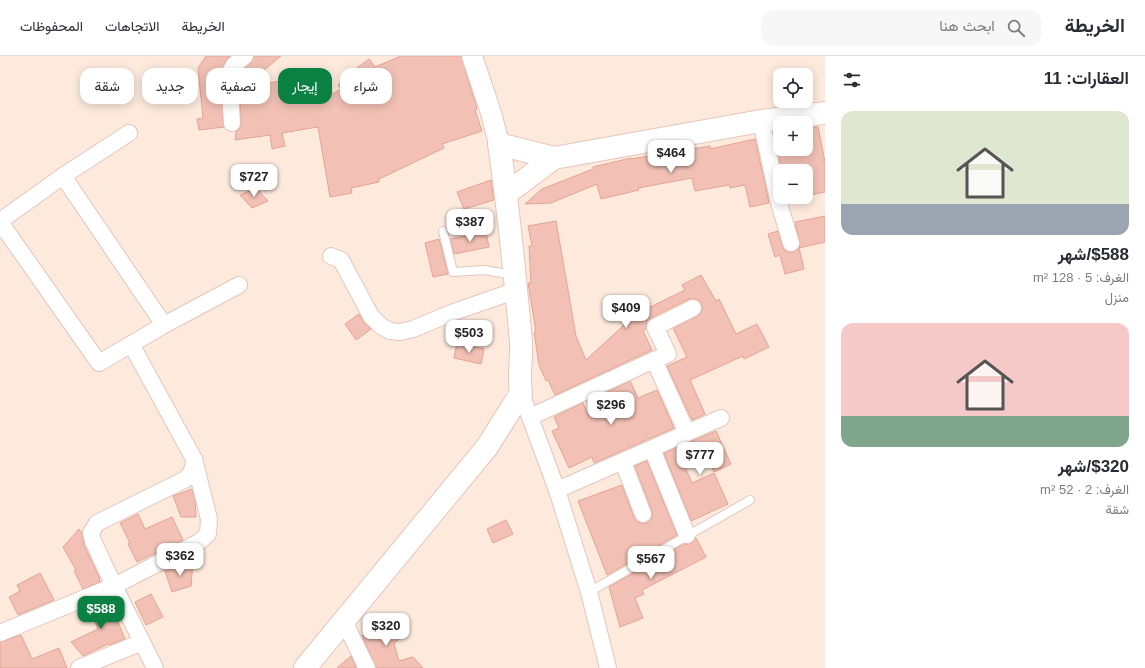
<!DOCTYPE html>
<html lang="ar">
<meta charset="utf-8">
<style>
body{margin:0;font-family:Arial,Vazirmatn,sans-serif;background:#f7f7f7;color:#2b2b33;direction:rtl;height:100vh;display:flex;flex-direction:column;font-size:15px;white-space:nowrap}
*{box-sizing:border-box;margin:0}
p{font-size:13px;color:#7c7c81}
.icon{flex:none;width:22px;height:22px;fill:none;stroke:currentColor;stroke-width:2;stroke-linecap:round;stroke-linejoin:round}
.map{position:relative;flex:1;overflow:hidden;direction:ltr}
.details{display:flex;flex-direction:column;background:#fff;width:320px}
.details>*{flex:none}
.hud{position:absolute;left:12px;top:12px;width:380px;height:36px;direction:rtl;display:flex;gap:8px}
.tools{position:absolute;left:773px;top:12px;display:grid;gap:8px}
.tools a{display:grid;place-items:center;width:40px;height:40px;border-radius:8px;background:#fff;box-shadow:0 2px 10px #0003;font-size:20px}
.price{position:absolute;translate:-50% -34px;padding:0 9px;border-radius:8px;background:#fff;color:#222;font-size:13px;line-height:26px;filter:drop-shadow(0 1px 2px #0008)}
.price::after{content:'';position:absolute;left:50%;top:24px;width:12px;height:9px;margin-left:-6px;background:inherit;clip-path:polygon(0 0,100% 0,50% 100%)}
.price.on{background:#0b8043;color:#fff}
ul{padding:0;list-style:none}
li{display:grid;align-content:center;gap:8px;height:212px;padding:0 16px}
li span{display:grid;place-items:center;height:124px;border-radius:12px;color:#555}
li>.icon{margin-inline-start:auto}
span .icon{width:72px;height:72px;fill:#fffc;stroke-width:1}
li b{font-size:17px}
h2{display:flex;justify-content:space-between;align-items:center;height:48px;padding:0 16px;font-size:17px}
.chip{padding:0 14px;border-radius:12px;background:#fff;box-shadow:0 2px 10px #0003;font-size:14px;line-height:36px}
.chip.on{background:#0b8043;color:#fff}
header{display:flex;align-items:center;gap:24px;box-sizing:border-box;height:56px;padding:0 20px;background:#fff;border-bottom:1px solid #e1e1e2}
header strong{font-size:19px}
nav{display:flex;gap:22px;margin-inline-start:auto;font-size:14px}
.search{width:280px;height:36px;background:#f7f7f7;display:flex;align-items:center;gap:10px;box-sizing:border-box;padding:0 14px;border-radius:12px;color:#7c7c81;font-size:15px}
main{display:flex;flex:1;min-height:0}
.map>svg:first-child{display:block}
.building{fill:#f2c0b4;stroke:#e5a394}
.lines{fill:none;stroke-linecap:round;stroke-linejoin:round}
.service-casing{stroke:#e2c6bd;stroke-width:10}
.minor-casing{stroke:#e2c6bd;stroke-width:18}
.tertiary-casing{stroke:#e2c6bd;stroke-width:22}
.secondary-casing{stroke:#e7c5b9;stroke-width:24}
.service{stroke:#fff;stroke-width:8}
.minor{stroke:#fff;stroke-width:16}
.tertiary{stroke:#fff;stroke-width:20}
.secondary{stroke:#fff;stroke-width:22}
</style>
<header>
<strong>الخريطة</strong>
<div class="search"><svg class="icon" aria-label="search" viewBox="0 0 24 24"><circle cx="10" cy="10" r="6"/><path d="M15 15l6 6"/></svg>ابحث هنا</div>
<nav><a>الخريطة</a><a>الاتجاهات</a><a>المحفوظات</a></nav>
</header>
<main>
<section class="details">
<h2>العقارات: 11<svg class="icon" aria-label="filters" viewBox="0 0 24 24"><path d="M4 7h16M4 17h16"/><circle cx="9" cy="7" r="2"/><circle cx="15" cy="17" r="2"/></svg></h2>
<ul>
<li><span style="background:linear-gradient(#dfe7d0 75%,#9aa5b1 0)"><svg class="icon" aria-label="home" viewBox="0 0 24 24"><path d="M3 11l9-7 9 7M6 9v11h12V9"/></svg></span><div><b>$588/شهر</b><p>الغرف: 5 · 128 m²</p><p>منزل</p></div></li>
<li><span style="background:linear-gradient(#f6c9c9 75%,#7fa58c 0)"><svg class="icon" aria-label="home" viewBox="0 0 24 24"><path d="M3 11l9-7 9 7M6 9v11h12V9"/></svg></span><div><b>$320/شهر</b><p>الغرف: 2 · 52 m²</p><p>شقة</p></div></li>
</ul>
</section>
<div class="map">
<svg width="825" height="612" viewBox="0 0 825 612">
<rect width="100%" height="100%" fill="#fdeadd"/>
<!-- building -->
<g class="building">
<polygon points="206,0 230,0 226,4 220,18 224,71 199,74 197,63 203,62 198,12"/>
<polygon points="254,0 281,0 242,32 296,22 317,47 341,33 338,29 351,20 349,18 369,3 375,11 401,0 461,0 477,53 475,54 482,75 442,88 444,92 379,123 379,126 351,132 352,137 330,141 318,71 282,77 285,90 272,93 270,79 235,84 236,75 240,72 241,66 239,20 241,15 251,7"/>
<polygon points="818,71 825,106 825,136 806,140 806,115 782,115 774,79 780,78 780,93 806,93 806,72"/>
<polygon points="755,83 769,147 750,151 745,129 730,132 729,129 695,135 692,122 638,132 639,134 601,143 597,128 551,147 525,148 542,133 593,113 593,111 631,102 631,103 710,90 710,93"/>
<polygon points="491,124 494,144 464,153 457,136"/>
<polygon points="256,132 268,145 252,152 240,139"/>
<polygon points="825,160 825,186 799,192 804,213 785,218 780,199 775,201 768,178 778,175 784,194 788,196 794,196 798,193 800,189 795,166"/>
<polygon points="556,165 576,280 586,304 636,258 685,234 682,229 701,219 716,245 719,243 736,278 757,268 769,291 744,303 743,300 690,324 705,358 692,364 667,310 687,301 673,272 697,260 701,257 702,252 701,247 699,244 694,243 689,243 651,262 647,265 646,273 643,275 652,294 555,339 548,324 546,325 539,309 534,276 536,276 528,227 531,227 529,190 532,190 528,170"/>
<polygon points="486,176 489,191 454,198 451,183"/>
<polygon points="439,183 448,218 433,221 425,187"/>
<polygon points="359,258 364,267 371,273 356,284 345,268"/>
<polygon points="457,287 484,293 481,308 454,302"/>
<polygon points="630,325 638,342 657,334 674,372 594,407 592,401 569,412 552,375 559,372 554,361 583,347 588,359 608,349 603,338"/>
<polygon points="716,375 731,408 714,416 704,394 682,404 692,427 714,417 728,448 691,465 664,397"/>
<polygon points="647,405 677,479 607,519 578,445 622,429 634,462 637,466 641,467 647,467 651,464 652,460 652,455 635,410"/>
<polygon points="192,433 195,445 196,461 181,461 173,440"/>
<polygon points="138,458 145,473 172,461 183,484 137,506 128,488 130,487 120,467"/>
<polygon points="506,464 513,478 493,487 487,473"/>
<polygon points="79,473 82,477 84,489 100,523 99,523 100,526 83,533 74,515 76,514 63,491"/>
<polygon points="696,482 706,501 642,534 644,538 635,542 643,562 620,571 609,531 684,488 691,488"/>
<polygon points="193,505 191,530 172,536 165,515"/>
<polygon points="40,517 54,544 18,559 9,541 20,535 17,529"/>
<polygon points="151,538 163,561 146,569 135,546"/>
<polygon points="108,543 125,583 109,589 108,588 83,600 71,586 98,573 89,551"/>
<polygon points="382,561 401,581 394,588 399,605 413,601 423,612 376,612 362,580"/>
<polygon points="21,579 32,603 59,592 67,612 0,612 0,586"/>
<polygon points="351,600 356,612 337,612"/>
</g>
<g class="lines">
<!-- service casing -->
<g class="service-casing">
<g id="service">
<polyline points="443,175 453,216 484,214 514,219"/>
<polyline points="589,536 750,444"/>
</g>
</g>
<!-- minor casing -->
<g class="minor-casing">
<g id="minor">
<polyline points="761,65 779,147 791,187"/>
<polyline points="232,67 229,18 234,9 245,0"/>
<polyline points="63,120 164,269"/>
<polyline points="0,165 63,120 129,77"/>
<polyline points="0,166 99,307 164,269 239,229"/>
<polyline points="331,200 341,204 371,260 381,270 390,275 400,276 413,273 454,256 517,234"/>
<polyline points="654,304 668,298 655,271 693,252"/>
<polyline points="521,337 557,434 589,536 608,612"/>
<polyline points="530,361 654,304 687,377"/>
<polyline points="652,393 687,479"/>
<polyline points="623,406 643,458"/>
<polyline points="557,434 721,362"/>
<polyline points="344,565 367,612"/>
<polyline points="0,577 114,530 199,486 208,478 209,463 194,403 131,288"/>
<polyline points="79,612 142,586"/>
<path d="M155 612 114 530 93 485 91 477 97 467 186 423C192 416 194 412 194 403"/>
</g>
</g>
<!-- tertiary casing -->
<g class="tertiary-casing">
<polyline id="tertiary" points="472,0 491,57 499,88"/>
</g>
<!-- secondary casing -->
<g class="secondary-casing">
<g id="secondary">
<polyline points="506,138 554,102"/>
<path d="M305 612 487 391 521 337C518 320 522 303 521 286 515 220 509 154 499 88L554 102 761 65 825 57"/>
</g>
</g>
<!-- service -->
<use href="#service" class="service"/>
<!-- minor -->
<use href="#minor" class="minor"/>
<!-- tertiary -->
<use href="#tertiary" class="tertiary"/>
<!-- secondary -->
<use href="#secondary" class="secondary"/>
</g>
</svg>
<div class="tools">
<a><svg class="icon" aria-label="locate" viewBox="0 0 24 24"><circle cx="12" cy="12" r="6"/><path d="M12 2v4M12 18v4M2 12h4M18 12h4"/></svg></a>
<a>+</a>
<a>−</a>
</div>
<b class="price" style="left:671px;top:118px">$464</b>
<b class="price" style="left:254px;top:142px">$727</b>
<b class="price" style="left:470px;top:187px">$387</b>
<b class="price" style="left:626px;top:273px">$409</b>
<b class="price" style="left:469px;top:298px">$503</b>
<b class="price" style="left:611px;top:370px">$296</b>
<b class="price" style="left:700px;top:420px">$777</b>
<b class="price" style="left:180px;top:521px">$362</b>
<b class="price" style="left:651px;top:524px">$567</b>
<b class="price on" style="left:101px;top:574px">$588</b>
<b class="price" style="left:386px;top:591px">$320</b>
<div class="hud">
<a class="chip">شراء</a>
<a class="chip on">إيجار</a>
<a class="chip">تصفية</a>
<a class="chip">جديد</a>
<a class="chip">شقة</a>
</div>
</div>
</main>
